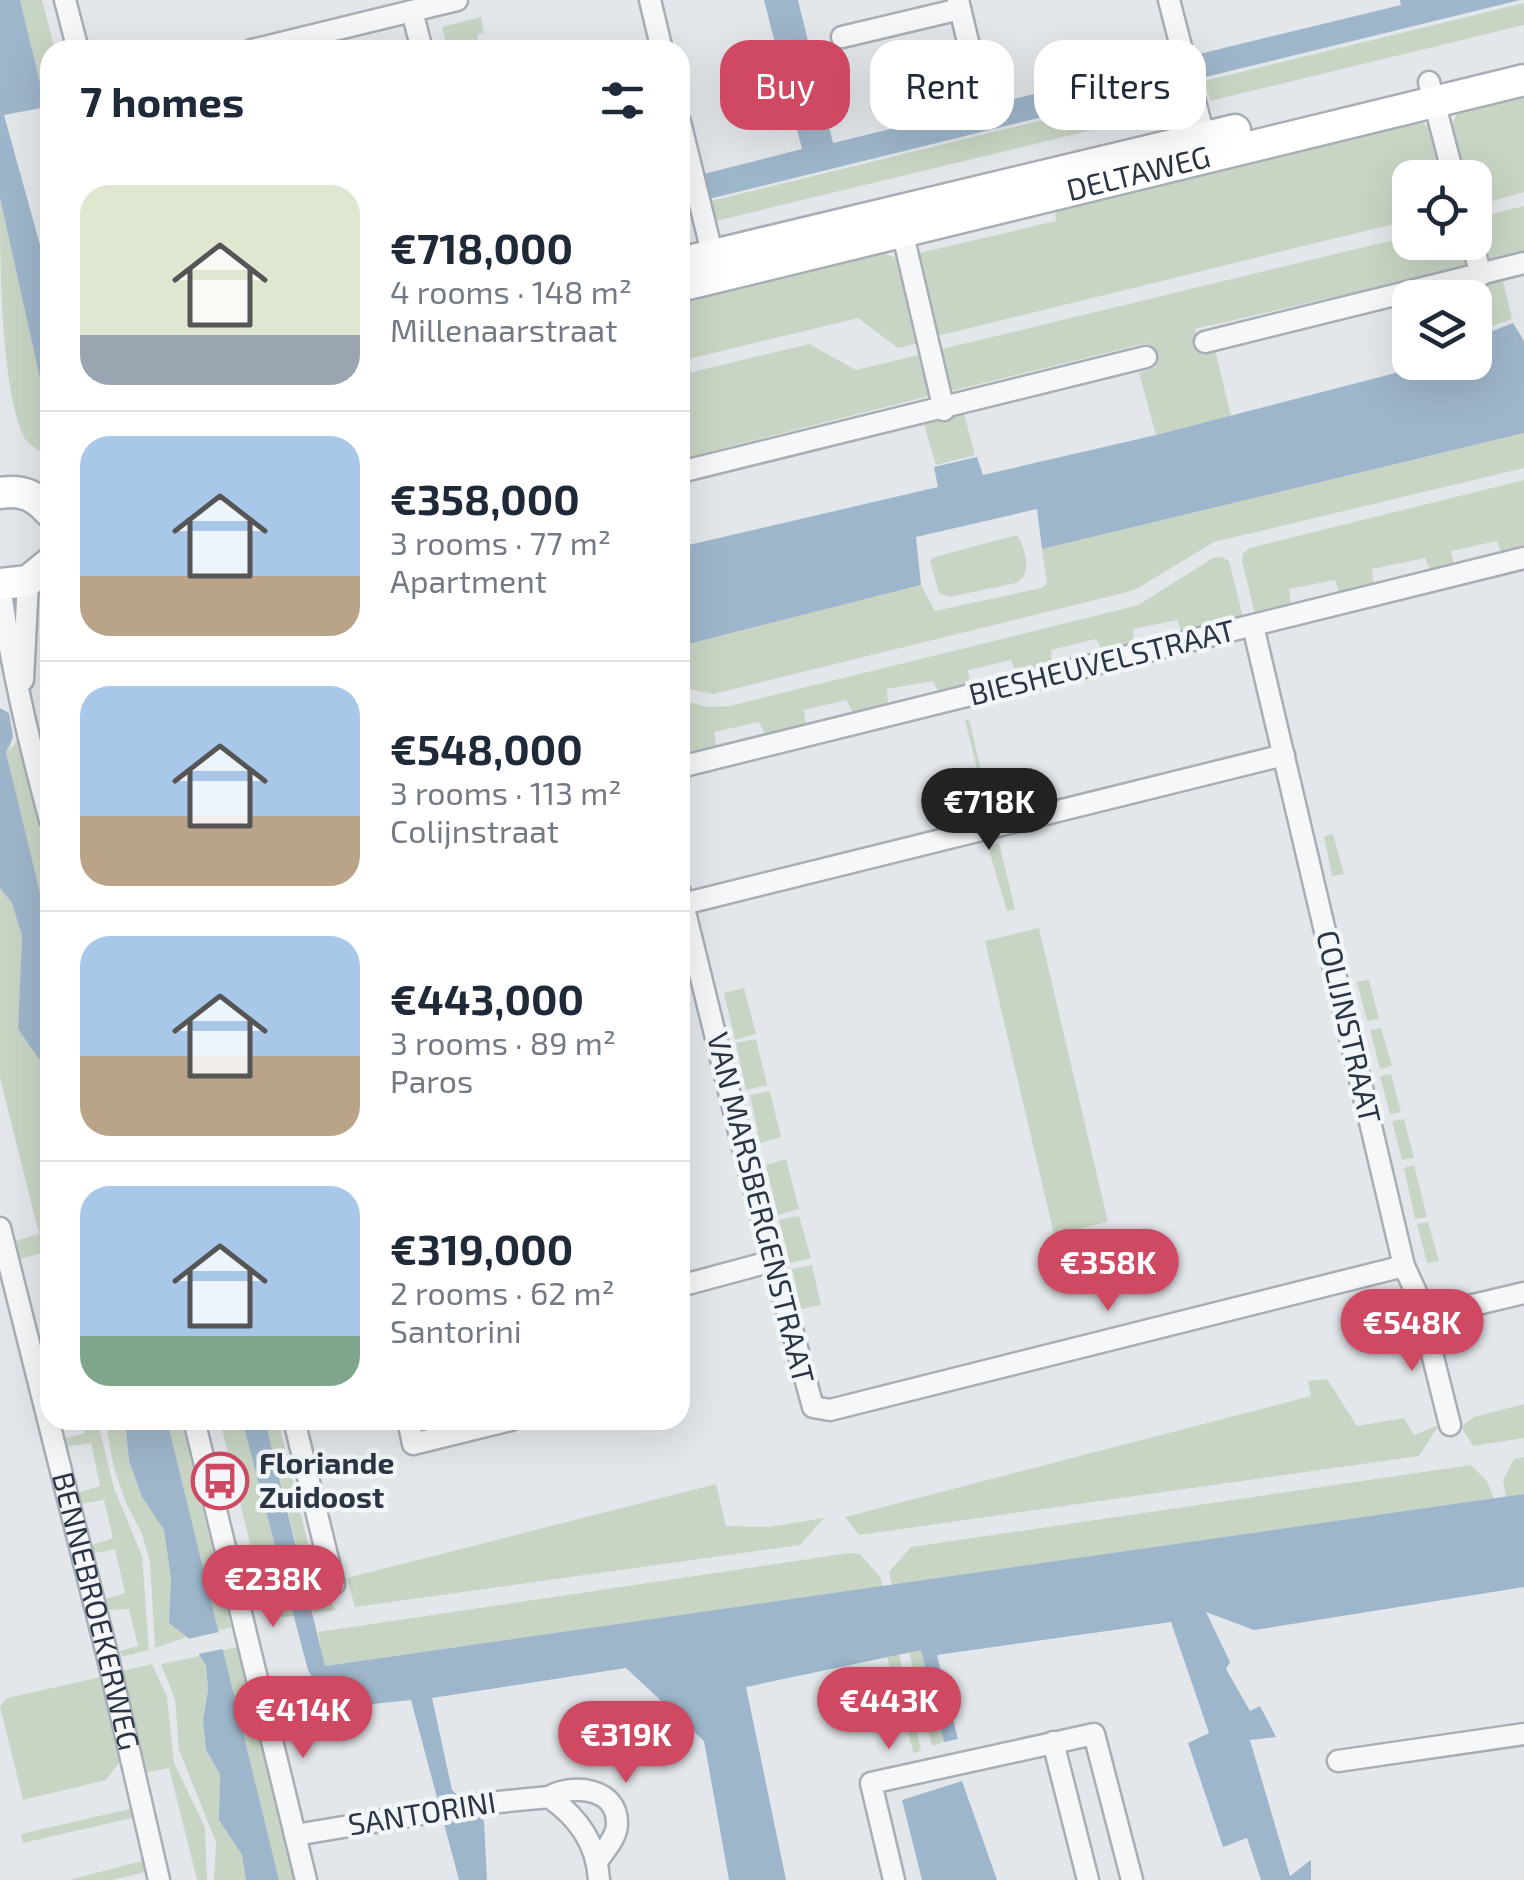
<!DOCTYPE html>
<meta charset="utf-8">
<style>
body{margin:0;font-family:"Exo 2",sans-serif;background:#f2f2f3;color:#1f2937;height:100vh;display:flex;flex-direction:column;font-size:38px;white-space:nowrap}
*{box-sizing:border-box;margin:0}
p{font-size:32px;color:#747a83}
.icon{flex:none;width:55px;height:55px;fill:none;stroke:currentColor;stroke-width:2;stroke-linecap:round;stroke-linejoin:round}
.map{position:relative;flex:1;overflow:hidden}
.drawer{position:absolute;left:40px;top:40px;width:650px;height:1390px;display:flex;flex-direction:column;background:#fff;border-radius:30px;box-shadow:0 10px 40px #0002}
.drawer>*{flex:none}
.top-card{position:absolute;left:720px;top:40px;width:652px;height:90px;display:flex;gap:20px}
.fabs{position:absolute;left:1392px;top:160px;display:grid;gap:20px}
.fabs a{display:grid;place-items:center;width:100px;height:100px;border-radius:20px;background:#fff;box-shadow:0 10px 40px #0002;font-size:50px}
.price{position:absolute;translate:-50% -85px;padding:0 22px;border-radius:35px;background:#d04963;color:#fff;font-size:32px;line-height:65px;filter:drop-shadow(0 2px 5px #0008)}
.price::after{content:'';position:absolute;left:50%;top:60px;width:30px;height:22px;margin-left:-15px;background:inherit;clip-path:polygon(0 0,100% 0,50% 100%)}
.price.on{background:#222;color:#fff}
ul{padding:0;list-style:none}
li{display:flex;align-items:center;gap:30px;height:250px;padding:0 40px}
li+li{border-top:2px solid #e0e1e3}
li span{display:grid;place-items:center;flex:none;width:280px;height:200px;border-radius:30px;color:#555}
li>.icon{margin-inline-start:auto}
span .icon{width:120px;height:120px;fill:#fffc;stroke-width:1}
li b{font-size:42px}
h2{display:flex;justify-content:space-between;align-items:center;height:120px;padding:0 40px;font-size:42px}
.tag{padding:0 35px;border-radius:30px;background:#fff;box-shadow:0 10px 40px #0002;font-size:35px;line-height:90px}
.tag.on{background:#d04963;color:#fff}
.map>svg:first-child{display:block}
.green{fill:#c9d5c4}
.water{fill:#9eb6cb}
.pier{fill:#e3e7eb}
.lines{fill:none;stroke-linecap:round;stroke-linejoin:round}
.street-casing{stroke:#a8aeb6;stroke-width:25}
.secondary-casing{stroke:#a8aeb6;stroke-width:35}
.street{stroke:#f6f7f9;stroke-width:20}
.secondary{stroke:#fff;stroke-width:30}
.labels{text-anchor:middle;stroke-width:9;stroke-linejoin:round;paint-order:stroke}
.street-label{font-size:30px;fill:#2b3544;stroke:#f3f6f8}
.poi-label{font-size:30px;font-weight:bold;fill:#2b3544;stroke:#f3f6f8;text-anchor:start}
</style>
<div class="map">
<svg width="1524" height="1880" viewBox="0 0 1524 1880">
<rect width="100%" height="100%" fill="#e3e7eb"/>
<!-- green -->
<g class="green">
<polygon points="20,0 42,0 55,50 50,50 50,106 46,107"/>
<polygon points="1524,3 1524,25 1210,101 1204,81"/>
<polygon points="481,17 484,33 478,34 477,50 448,50 442,27"/>
<polygon points="1178,87 1183,108 716,221 711,201"/>
<polygon points="1524,91 1524,192 1475,206 1475,178 1463,177 1451,127 1460,106"/>
<polygon points="1409,116 1434,129 1446,177 1410,178 1410,220 937,336 915,254 1056,221 1054,205"/>
<path d="M0 198 50 424V458C42 452 31 446 25 439 0 390 0 260 0 198Z"/>
<polygon points="1524,206 1524,252 1487,261 1475,218"/>
<polygon points="1410,236 1410,242 1463,243 1469,266 1195,329 1202,355 1215,350 1231,416 1156,435 1139,373 1156,367 1147,343 947,392 938,350"/>
<polygon points="867,247 896,258 919,343 898,348 858,318 680,361 680,294"/>
<polygon points="1502,277 1512,319 1477,331 1475,298 1465,297 1461,287"/>
<polygon points="809,344 856,370 918,355 929,396 680,459 680,375"/>
<polygon points="964,413 975,455 936,465 923,421"/>
<polygon points="1524,433 1524,468 1214,542 1138,588 1124,593 713,694 680,687 680,646 921,585 935,611 1041,588 1047,584 1042,549"/>
<polygon points="1524,480 1524,548 1502,554 1497,541 1451,551 1454,565 1431,572 1425,558 1372,569 1374,586 1339,593 1335,580 1289,589 1291,603 1255,614 1242,561 1243,553 1250,548"/>
<path d="M1017 535C1026 550 1033 574 1016 583L949 597 939 593 930 561 934 557Z"/>
<polygon points="1221,557 1229,561 1243,617 1182,633 1177,620 1133,629 1134,644 1104,653 1096,639 1051,650 1052,664 1017,674 1011,660 968,670 970,685 940,694 933,681 887,689 888,706 855,716 846,700 804,710 806,726 766,736 759,722 714,732 716,745 680,754 680,700 708,707 730,706 1127,608 1140,604 1213,558"/>
<polygon points="969,719 992,817 989,818 965,720"/>
<polygon points="14,736 18,737 50,873 50,934 6,752"/>
<polygon points="1333,834 1344,874 1332,876 1324,836"/>
<polygon points="999,843 1015,909 1007,911 988,847"/>
<polygon points="0,888 12,903 22,936 18,1029 41,1062 50,1098 50,1251 20,1259 15,1241 39,1234 0,1078"/>
<polygon points="1039,928 1108,1222 1054,1234 985,941"/>
<polygon points="1369,980 1379,1019 1367,1021 1357,982"/>
<polygon points="744,988 756,1034 735,1040 724,993"/>
<polygon points="1381,1028 1392,1066 1380,1069 1370,1030"/>
<polygon points="756,1039 767,1085 746,1090 736,1043"/>
<polygon points="1391,1074 1401,1112 1390,1114 1380,1076"/>
<polygon points="770,1091 781,1137 760,1143 750,1095"/>
<polygon points="1404,1119 1414,1158 1402,1160 1392,1121"/>
<polygon points="786,1159 799,1209 778,1215 766,1165"/>
<polygon points="1414,1165 1427,1217 1415,1219 1404,1168"/>
<polygon points="799,1216 811,1258 790,1263 779,1220"/>
<polygon points="1428,1222 1439,1261 1427,1263 1417,1224"/>
<polygon points="812,1265 821,1305 801,1309 792,1269"/>
<polygon points="1327,1379 1357,1426 1404,1418 1414,1435 1439,1425 1419,1456 859,1535 845,1517 1311,1396 1308,1381"/>
<polygon points="1524,1404 1524,1438 1473,1446 1461,1427 1474,1417"/>
<polygon points="83,1420 97,1420 114,1488 142,1556 149,1650 121,1657 120,1651 138,1646 129,1609 104,1610 102,1600 125,1593 115,1549 90,1554 89,1546 113,1538 104,1500 79,1504 77,1493 100,1486 91,1443 65,1447 63,1439 85,1433"/>
<polygon points="105,1420 125,1420 129,1461 142,1497 164,1530 171,1579 169,1622 187,1637 155,1648 150,1562 142,1534 125,1501 114,1468"/>
<polygon points="167,1420 181,1420 231,1628 218,1630"/>
<polygon points="220,1420 242,1420 294,1616 274,1618 267,1614"/>
<polygon points="265,1420 278,1420 312,1560 335,1610 313,1613"/>
<polygon points="1524,1457 1524,1494 1506,1497 1503,1480 1514,1459"/>
<polygon points="1471,1465 1487,1481 1494,1499 892,1585 889,1572 911,1547"/>
<polygon points="716,1484 726,1526 768,1527 824,1518 800,1545 355,1607 347,1578"/>
<polygon points="849,1553 860,1554 880,1577 883,1587 324,1666 318,1632"/>
<polygon points="242,1646 298,1880 279,1880 223,1650"/>
<polygon points="921,1649 944,1742 932,1746 909,1652"/>
<polygon points="899,1654 921,1750 914,1754 887,1657"/>
<polygon points="200,1656 206,1665 208,1690 203,1720 206,1750 220,1774 219,1820 242,1855 246,1880 214,1880 216,1842 179,1750 175,1699 161,1664"/>
<polygon points="152,1664 167,1697 174,1763 205,1827 207,1880 197,1880 169,1768 144,1773 119,1672"/>
<polygon points="101,1677 121,1760 106,1780 23,1800 0,1706 7,1698"/>
<polygon points="134,1808 136,1817 23,1843 21,1834"/>
<polygon points="146,1860 149,1871 112,1880 69,1880"/>
</g>
<!-- water -->
<g class="water">
<polygon points="0,0 20,0 46,107 4,115 50,281 50,424 0,198"/>
<polygon points="764,0 798,0 833,143 1401,5 1400,0 1520,0 680,206 680,180 802,149"/>
<polygon points="1513,323 1524,341 1524,433 1042,549 1037,509 916,537 921,585 680,646 680,547 938,487 934,467 977,457 983,475 1156,435 1434,363 1475,362 1475,352 1482,350 1480,336"/>
<polygon points="50,702 50,728 14,736 6,752 50,934 50,1098 41,1062 18,1029 22,936 12,903 0,888 0,708 9,713"/>
<polygon points="125,1420 167,1420 279,1880 246,1880 242,1855 219,1820 220,1774 206,1750 203,1720 208,1690 206,1665 187,1637 169,1623 171,1579 164,1530 142,1497 129,1461"/>
<polygon points="242,1420 265,1420 325,1666 1524,1494 1524,1587 1254,1630 1206,1612 1230,1662 1226,1669 1250,1711 1260,1706 1276,1737 1250,1740 1290,1876 1311,1860 1311,1880 1261,1880 1247,1838 1223,1847 1188,1743 1209,1733 1171,1622 937,1655 958,1739 944,1742 921,1650 746,1687 786,1880 729,1880 704,1741 626,1668 432,1698 452,1790 484,1821 487,1880 459,1880 411,1700 325,1709 322,1693 308,1670"/>
<polygon points="962,1781 997,1880 922,1880 902,1800"/>
</g>
<!-- pier -->
<g class="pier">
<polygon points="50,697 50,734 17,741 9,751 13,736 9,713 0,703 9,707"/>
<polygon points="224,1631 228,1648 193,1655 183,1640"/>
</g>
<g class="lines">
<!-- street casing -->
<g class="street-casing">
<g id="street">
<polyline points="65,0 78,50"/>
<polyline points="650,0 662,50"/>
<polyline points="958,0 975,71"/>
<polyline points="1169,0 1207,148"/>
<polyline points="412,11 422,50"/>
<polyline points="842,37 960,9"/>
<polyline points="252,50 457,0"/>
<polyline points="1429,82 1454,178"/>
<polyline points="680,122 715,265"/>
<polyline points="900,222 944,410"/>
<polyline points="1472,242 1481,275"/>
<polyline points="1205,342 1524,263"/>
<polyline points="680,472 1146,357"/>
<path d="M0 584C10 664 29 743 50 820"/>
<polyline points="1253,626 1404,1266 1427,1316 1427,1333 1450,1425"/>
<polyline points="23,680 28,581"/>
<polyline points="680,767 1524,558"/>
<polyline points="680,892 745,1156 813,1407 830,1410 1404,1266"/>
<polyline points="683,904 1284,755"/>
<path id="s1" d="M0 1228 107 1654 159 1880"/>
<polyline points="680,1286 773,1261"/>
<polyline points="1427,1316 1524,1293"/>
<polyline points="194,1420 306,1880"/>
<polyline points="294,1420 334,1584"/>
<polyline points="408,1420 413,1444 511,1420"/>
<polyline points="1053,1742 1088,1880"/>
<polyline points="1338,1761 1524,1734"/>
<path d="M549 1797C573 1783 618 1788 617 1824 617 1837 605 1850 598 1860"/>
<path d="M295 1835 488 1803 549 1797C579 1818 597 1844 599 1880"/>
<polyline points="894,1880 871,1783 1094,1734 1132,1880"/>
</g>
</g>
<!-- secondary casing -->
<g class="secondary-casing">
<g id="secondary">
<polyline points="680,263 1235,130"/>
<path id="s2" d="M680 286 1524 80"/>
<path d="M0 493C22 489 36 496 50 512"/>
<polyline points="0,584 28,581 50,563"/>
</g>
</g>
<!-- street -->
<use href="#street" class="street"/>
<!-- secondary -->
<use href="#secondary" class="secondary"/>
</g>
<!-- icons -->
<defs>
<g id="bus-ring" transform="scale(2.875)"><circle r="9.5" fill="#f3f6f8" stroke="#d04963" stroke-width="1.5"/><path d="M-5-6H5V4H4V6H2V4H-2V6H-4V4H-5ZM-3.5-4V0h7V-4ZM-3.5 1.2v1.5H-2V1.2ZM2 1.2v1.5H3.5V1.2Z" fill="#d04963"/></g>
</defs>
<g fill-rule="evenodd">
<use href="#bus-ring" x="220" y="1481"/>
</g>
<g class="labels">
<!-- street labels -->
<g class="street-label">
<text dy="10" stroke="none"><textPath href="#s2" startOffset="472">DELTAWEG</textPath></text>
<text transform="translate(1102 663) rotate(-14)" y="10">BIESHEUVELSTRAAT</text>
<text transform="translate(1348 1027) rotate(77)" y="10">COLIJNSTRAAT</text>
<text transform="translate(760 1208) rotate(76)" y="10">VAN MARSBERGENSTRAAT</text>
<text dy="10" stroke="none"><textPath href="#s1" startOffset="395">BENNEBROEKERWEG</textPath></text>
<text transform="translate(422 1814) rotate(-9)" y="10">SANTORINI</text>
</g>
<!-- poi labels -->
<g class="poi-label">
<text x="259" y="1474">Floriande<tspan x="259" dy="34">Zuidoost</tspan></text>
</g>
</g>
</svg>
<div class="fabs">
<a><svg class="icon" aria-label="locate" viewBox="0 0 24 24"><circle cx="12" cy="12" r="6"/><path d="M12 2v4M12 18v4M2 12h4M18 12h4"/></svg></a>
<a><svg class="icon" aria-label="layers" viewBox="0 0 24 24"><path d="M12 4l9 5-9 5-9-5zM3 14l9 5 9-5"/></svg></a>
</div>
<b class="price on" style="left:989px;top:853px">€718K</b>
<b class="price" style="left:1108px;top:1314px">€358K</b>
<b class="price" style="left:1412px;top:1374px">€548K</b>
<b class="price" style="left:273px;top:1630px">€238K</b>
<b class="price" style="left:889px;top:1752px">€443K</b>
<b class="price" style="left:303px;top:1761px">€414K</b>
<b class="price" style="left:626px;top:1786px">€319K</b>
<div class="top-card">
<a class="tag on">Buy</a>
<a class="tag">Rent</a>
<a class="tag">Filters</a>
</div>
<section class="drawer">
<h2>7 homes<svg class="icon" aria-label="filters" viewBox="0 0 24 24"><path d="M4 7h16M4 17h16"/><circle cx="9" cy="7" r="2"/><circle cx="15" cy="17" r="2"/></svg></h2>
<ul>
<li><span style="background:linear-gradient(#dfe7d0 75%,#9aa5b1 0)"><svg class="icon" aria-label="home" viewBox="0 0 24 24"><path d="M3 11l9-7 9 7M6 9v11h12V9"/></svg></span><div><b>€718,000</b><p>4 rooms · 148 m²</p><p>Millenaarstraat</p></div></li>
<li><span style="background:linear-gradient(#a9c7e8 70%,#b9a48a 0)"><svg class="icon" aria-label="home" viewBox="0 0 24 24"><path d="M3 11l9-7 9 7M6 9v11h12V9"/></svg></span><div><b>€358,000</b><p>3 rooms · 77 m²</p><p>Apartment</p></div></li>
<li><span style="background:linear-gradient(#a9c7e8 65%,#b9a48a 0)"><svg class="icon" aria-label="home" viewBox="0 0 24 24"><path d="M3 11l9-7 9 7M6 9v11h12V9"/></svg></span><div><b>€548,000</b><p>3 rooms · 113 m²</p><p>Colijnstraat</p></div></li>
<li><span style="background:linear-gradient(#a9c7e8 60%,#b9a48a 0)"><svg class="icon" aria-label="home" viewBox="0 0 24 24"><path d="M3 11l9-7 9 7M6 9v11h12V9"/></svg></span><div><b>€443,000</b><p>3 rooms · 89 m²</p><p>Paros</p></div></li>
<li><span style="background:linear-gradient(#a9c7e8 75%,#7fa58c 0)"><svg class="icon" aria-label="home" viewBox="0 0 24 24"><path d="M3 11l9-7 9 7M6 9v11h12V9"/></svg></span><div><b>€319,000</b><p>2 rooms · 62 m²</p><p>Santorini</p></div></li>
</ul>
</section>
</div>
